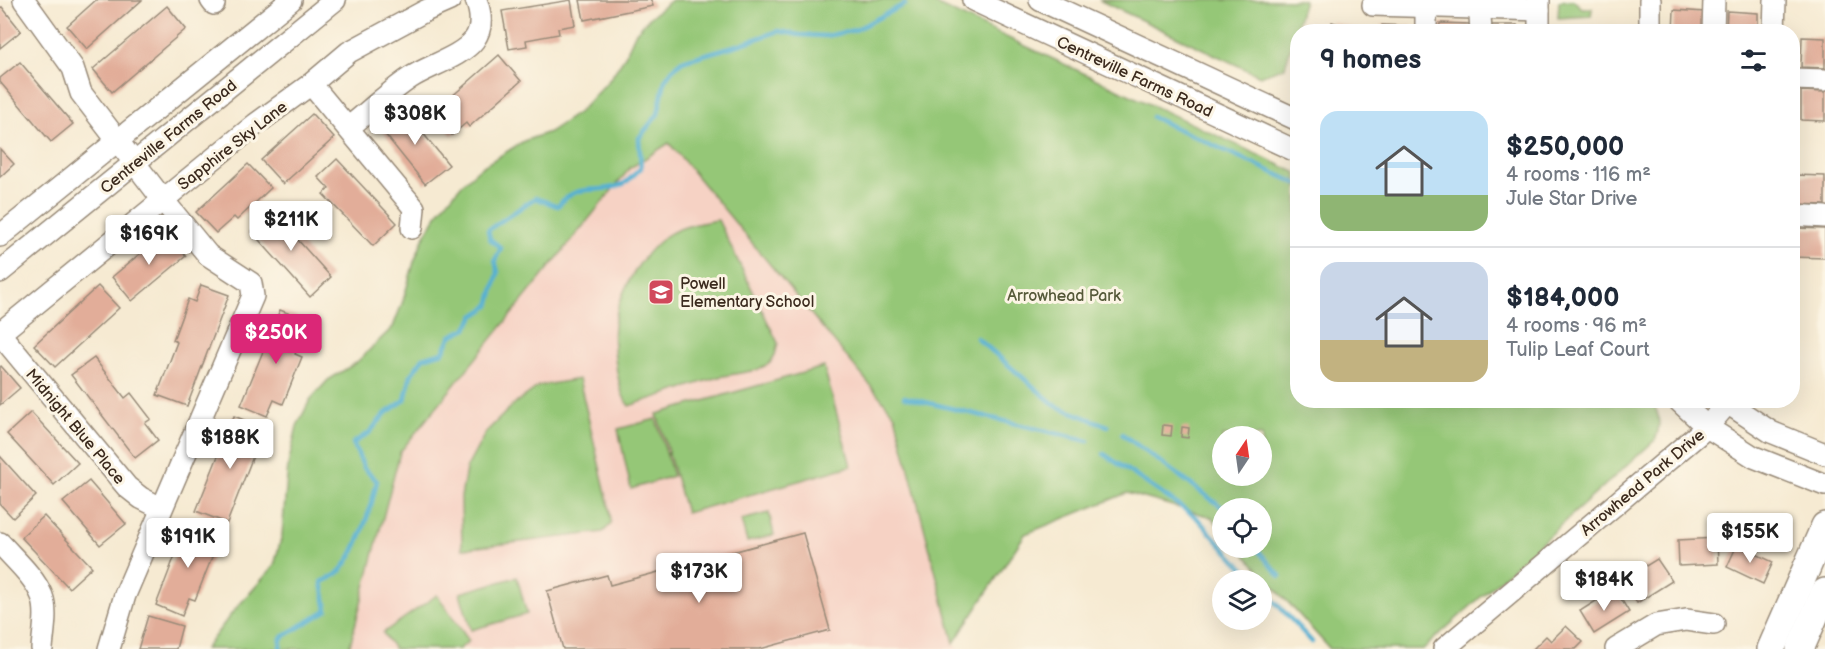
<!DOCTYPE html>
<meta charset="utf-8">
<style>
body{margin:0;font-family:"Balsamiq Sans",sans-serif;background:#f2f2f3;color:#1f2937;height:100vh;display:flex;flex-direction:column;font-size:22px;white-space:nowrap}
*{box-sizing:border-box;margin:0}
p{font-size:20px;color:#747a83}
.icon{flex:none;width:33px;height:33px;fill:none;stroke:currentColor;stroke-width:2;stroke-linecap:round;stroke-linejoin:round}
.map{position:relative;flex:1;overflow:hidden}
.panel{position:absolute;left:1290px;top:24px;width:510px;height:384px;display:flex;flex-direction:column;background:#fff;border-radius:24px;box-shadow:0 6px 24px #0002}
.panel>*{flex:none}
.needle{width:39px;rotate:13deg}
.fabs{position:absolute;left:1212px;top:426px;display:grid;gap:12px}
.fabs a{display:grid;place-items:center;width:60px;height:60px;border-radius:50%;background:#fff;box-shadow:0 6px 24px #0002;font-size:30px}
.price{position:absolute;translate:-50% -51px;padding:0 14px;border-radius:6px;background:#fff;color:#222;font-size:20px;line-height:39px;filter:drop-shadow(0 2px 3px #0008)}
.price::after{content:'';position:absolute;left:50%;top:36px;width:18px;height:14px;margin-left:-9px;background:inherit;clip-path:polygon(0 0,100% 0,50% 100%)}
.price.selected{background:#db2777;color:#fff}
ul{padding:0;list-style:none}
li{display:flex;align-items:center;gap:18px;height:150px;padding:0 30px}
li+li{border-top:2px solid #e0e1e3}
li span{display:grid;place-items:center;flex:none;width:168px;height:120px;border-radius:18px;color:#555}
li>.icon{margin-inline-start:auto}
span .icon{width:72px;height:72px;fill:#fffc;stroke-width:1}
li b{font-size:26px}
h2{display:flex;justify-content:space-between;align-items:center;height:72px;padding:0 30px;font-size:26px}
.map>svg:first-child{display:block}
.built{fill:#f6d2c4}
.green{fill:#95c777;stroke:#68784a;stroke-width:1.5;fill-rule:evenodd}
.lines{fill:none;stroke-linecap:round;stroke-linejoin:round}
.stream{stroke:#55b0d3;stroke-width:4.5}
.building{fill:#e2ad99}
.minor-casing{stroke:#988a78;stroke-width:24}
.major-casing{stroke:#988a78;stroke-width:30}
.minor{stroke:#fff;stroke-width:21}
.major{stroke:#fff;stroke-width:27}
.labels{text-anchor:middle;stroke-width:6;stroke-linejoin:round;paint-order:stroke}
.street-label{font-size:16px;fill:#3b2a1e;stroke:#fcf5e5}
.poi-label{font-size:16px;fill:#3b2a1e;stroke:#fcf5e5;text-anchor:start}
.park-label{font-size:16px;fill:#565939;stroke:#fcf5e5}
</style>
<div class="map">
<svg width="1825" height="649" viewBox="0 0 1825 649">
<rect width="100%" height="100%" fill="#fcf5e5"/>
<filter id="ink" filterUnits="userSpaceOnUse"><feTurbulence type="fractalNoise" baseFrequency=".0167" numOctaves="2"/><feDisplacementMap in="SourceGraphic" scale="12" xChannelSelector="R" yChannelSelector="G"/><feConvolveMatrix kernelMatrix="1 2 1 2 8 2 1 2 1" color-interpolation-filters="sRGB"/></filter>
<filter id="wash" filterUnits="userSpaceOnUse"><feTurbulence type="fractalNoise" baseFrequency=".008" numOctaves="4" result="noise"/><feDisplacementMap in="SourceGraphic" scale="24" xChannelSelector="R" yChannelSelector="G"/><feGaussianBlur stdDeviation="1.35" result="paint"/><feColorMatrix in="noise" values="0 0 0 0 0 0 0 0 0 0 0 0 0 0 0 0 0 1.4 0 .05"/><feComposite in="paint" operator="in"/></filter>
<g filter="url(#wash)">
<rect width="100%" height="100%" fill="#f6ead2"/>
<!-- built -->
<polygon class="built" points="669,143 895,415 953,642 959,649 349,649 400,452 630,168"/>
<!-- green -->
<g class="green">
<path d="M672 0H927L1297 173 1298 400H1650C1661 413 1661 426 1655 440L1423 649H1330L1239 548H1262V508H1222V529L1211 517 1127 493 1025 534 954 643 895 415 669 143 630 168 400 452 349 649H205L232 613 274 566 282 535 288 465 297 426 310 400 328 380 356 363 393 327 403 301 414 262 423 239 440 210 462 184 480 168 524 141 549 132 579 112 610 79 624 58 636 32 650 17ZM1222 436H1262V476H1222Z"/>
<polygon points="1099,0 1304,0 1285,67 1260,76"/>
<polygon points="1573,0 1582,8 1592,8 1591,16 1558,18 1559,1"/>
<path d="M718 220 778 343 775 355 770 363 757 370 718 377 629 406C621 396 620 385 617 372 615 357 612 341 614 326 618 294 640 255 666 236 681 226 701 223 718 220Z"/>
<polygon points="824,367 851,466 686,513 657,414"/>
<polygon points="579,379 610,510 611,524 603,532 462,549 461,497 466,469 486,432 513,405 539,386"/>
<polygon points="656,419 673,476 631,489 618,429"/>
<polygon points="769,513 774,535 747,542 741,520"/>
<polygon points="517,577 527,614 471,630 460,593"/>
<polygon points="437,595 469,641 459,649 394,649 383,633"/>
</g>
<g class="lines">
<!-- stream -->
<g class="stream">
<polyline points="1152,117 1298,184"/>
<polyline points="977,338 1056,406 1108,426"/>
<polyline points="904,397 1088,441"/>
<polyline points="1122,434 1223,508"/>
<polyline points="1104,454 1197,518 1222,546"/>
<polyline points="1224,548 1255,580"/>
<polyline points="1256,548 1280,576"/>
<polyline points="1262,588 1312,642"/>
<path d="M280 649 281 638 327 610 322 582C327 579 334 577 338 573 357 556 372 505 377 481L364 468 353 443 369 433 386 413 405 400 411 375 423 358 443 352 451 336 467 328 474 316 489 306 498 273 495 260 501 248 490 239 488 230 535 198 558 206C578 180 598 196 623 184 629 181 635 173 641 168L639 138 658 114 665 80 672 70 682 61 741 44 779 31 799 35 826 36 855 30 905 4"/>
</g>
</g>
<g id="blocks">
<!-- building -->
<g class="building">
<polygon points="96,0 142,0 87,49 67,26"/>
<polygon points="571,0 575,25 558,28 559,34 526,40 527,46 509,49 502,11"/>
<polygon points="580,0 651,0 653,6 584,20"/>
<polygon points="167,6 186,29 112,92 93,69"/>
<polygon points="2,7 21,31 0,48 0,9"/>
<polygon points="1674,10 1705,12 1704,32 1673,32"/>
<polygon points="1727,11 1758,13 1758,32 1726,32"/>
<polygon points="1332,22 1360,30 1360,32 1329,32"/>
<polygon points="1440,23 1470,24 1470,32 1439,32"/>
<polygon points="1382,25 1411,26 1411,32 1382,32"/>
<rect x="1489" y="25" width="28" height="7"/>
<polygon points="1802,37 1825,38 1825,68 1801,67"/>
<polygon points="499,55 521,81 469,127 466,123 452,135 433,113"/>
<polygon points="20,62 73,124 51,142 0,82 0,78"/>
<polygon points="1801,91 1825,92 1825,121 1801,120"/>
<polygon points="410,106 418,117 413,121 449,165 425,184 381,129"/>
<polygon points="312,114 334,138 283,184 261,160"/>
<polygon points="0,149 14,164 0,177"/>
<polygon points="337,159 397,223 373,246 323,194 329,189 318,177"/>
<polygon points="248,164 271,188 237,220 234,217 216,233 196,212"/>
<polygon points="1793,175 1825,176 1825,205 1792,204"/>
<polygon points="274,211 287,225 293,220 304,232 297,239 331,277 310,297 251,231"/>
<polygon points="1793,228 1825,229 1825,258 1792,257"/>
<polygon points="166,232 186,256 132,301 112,277"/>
<polygon points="201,285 229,295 187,406 157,395 177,342 173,340 188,299 195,302"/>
<polygon points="98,286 119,308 55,367 34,345"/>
<polygon points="280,310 308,321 295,354 302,357 283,404 274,400 267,416 241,405"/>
<polygon points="94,358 125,398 131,393 151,419 145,423 158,440 135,458 71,375"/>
<polygon points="1,366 20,388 0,405 0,367"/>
<polygon points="31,412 78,463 54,485 7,434"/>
<polygon points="234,416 264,428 227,523 196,511"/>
<polygon points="1163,425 1172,426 1171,436 1162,435"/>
<polygon points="1182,427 1189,428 1188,438 1181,437"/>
<polygon points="0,456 36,496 13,518 0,504"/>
<polygon points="89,481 126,524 100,545 63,502"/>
<polygon points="44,516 92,567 69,588 21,537"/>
<polygon points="187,524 220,537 195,600 189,598 182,616 156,605"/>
<polygon points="803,533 830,630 760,649 563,649 547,591 607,575 610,585"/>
<polygon points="1717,538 1718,564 1679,566 1678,540"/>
<polygon points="1737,545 1773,562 1763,584 1727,567"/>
<polygon points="1657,559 1672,581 1637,603 1623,580"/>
<polygon points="1615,589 1629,612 1594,634 1580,611"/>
<polygon points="148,616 182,626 176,649 138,649"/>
<polygon points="1566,626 1583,642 1576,649 1533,649 1546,636 1551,641"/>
</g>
</g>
</g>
<g filter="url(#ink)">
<use href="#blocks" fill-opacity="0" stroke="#988a78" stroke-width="1.5"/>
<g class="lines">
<!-- minor casing -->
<g class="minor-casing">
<g id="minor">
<polyline points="24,0 73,68 81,93 163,200 208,255 251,283 253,296 125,595 109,649"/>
<polyline points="211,0 214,4"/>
<polyline points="973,0 1298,152"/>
<polyline points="1040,0 1298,120"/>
<polyline points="1479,0 1481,32"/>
<polyline points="1539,0 1539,32"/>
<polyline points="1373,5 1539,10"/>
<polyline points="1426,32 1426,6"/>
<polyline points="1650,32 1650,0"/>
<polyline points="1713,32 1714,0"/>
<polyline points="1774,32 1775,0"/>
<polyline points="1792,79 1825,80"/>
<polyline points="311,84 414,208 412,228"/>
<path d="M348 128C368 112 388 93 410 78 428 66 461 57 474 40 483 28 481 13 476 0"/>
<polyline points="1792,215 1825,217"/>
<polyline points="0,236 291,0"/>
<polyline points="0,272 335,0"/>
<polyline points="0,333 256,124 311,84 349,52 425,11 450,0"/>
<polyline points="0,334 127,487 141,498 161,508"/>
<polyline points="1678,400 1707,427 1754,457 1825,485"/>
<polyline points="1723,400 1771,432 1825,454"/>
<path d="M0 543C14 559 34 576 42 596 48 612 43 633 42 649"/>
<polyline points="1444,649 1707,427 1727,404"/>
<polyline points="1616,649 1656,625 1686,620 1714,624"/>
</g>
</g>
<!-- major casing -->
<g class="major-casing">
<g id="major">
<polyline points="1771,649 1825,526"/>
<polyline points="1800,649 1825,592"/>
</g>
</g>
<!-- minor -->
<use href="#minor" class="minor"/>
<!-- major -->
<use href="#major" class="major"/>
</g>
</g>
<!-- icons -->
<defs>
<g id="school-square" transform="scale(1.35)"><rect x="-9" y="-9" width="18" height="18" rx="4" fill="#d1495b" stroke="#fcf5e5"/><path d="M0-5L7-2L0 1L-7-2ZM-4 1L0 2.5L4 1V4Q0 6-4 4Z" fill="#fff"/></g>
</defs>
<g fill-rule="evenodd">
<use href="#school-square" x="661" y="292"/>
</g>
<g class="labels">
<!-- street labels -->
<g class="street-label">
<text transform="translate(1135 76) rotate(25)" y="6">Centreville Farms Road</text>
<text transform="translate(168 136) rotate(-39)" y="6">Centreville Farms Road</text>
<text transform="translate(232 145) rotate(-38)" y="6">Sapphire Sky Lane</text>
<text transform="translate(76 426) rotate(50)" y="6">Midnight Blue Place</text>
<text transform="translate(1642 482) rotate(-40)" y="6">Arrowhead Park Drive</text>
</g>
<!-- poi labels -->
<g class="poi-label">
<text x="680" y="289">Powell<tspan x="680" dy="18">Elementary School</tspan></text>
</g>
<!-- park labels -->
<g class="park-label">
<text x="1064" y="301">Arrowhead Park</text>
</g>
</g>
</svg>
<div class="fabs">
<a><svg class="needle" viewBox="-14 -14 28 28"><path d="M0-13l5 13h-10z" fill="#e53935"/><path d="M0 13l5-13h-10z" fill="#747a83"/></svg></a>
<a><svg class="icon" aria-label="locate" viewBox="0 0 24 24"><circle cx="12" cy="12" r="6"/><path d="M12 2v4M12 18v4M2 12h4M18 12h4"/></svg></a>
<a><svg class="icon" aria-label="layers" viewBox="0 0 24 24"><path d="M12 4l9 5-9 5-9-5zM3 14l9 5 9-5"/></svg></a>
</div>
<b class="price" style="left:415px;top:146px">$308K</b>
<b class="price" style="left:291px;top:252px">$211K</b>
<b class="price" style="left:149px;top:266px">$169K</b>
<b class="price selected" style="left:276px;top:365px">$250K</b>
<b class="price" style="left:230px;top:470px">$188K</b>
<b class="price" style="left:1750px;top:564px">$155K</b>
<b class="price" style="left:188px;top:569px">$191K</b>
<b class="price" style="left:699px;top:604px">$173K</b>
<b class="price" style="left:1604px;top:612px">$184K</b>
<section class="panel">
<h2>9 homes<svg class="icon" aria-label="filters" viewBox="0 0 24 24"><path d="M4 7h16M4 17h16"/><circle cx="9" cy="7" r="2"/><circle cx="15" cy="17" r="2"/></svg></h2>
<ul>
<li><span style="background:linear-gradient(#bfe0f5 70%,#8fb573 0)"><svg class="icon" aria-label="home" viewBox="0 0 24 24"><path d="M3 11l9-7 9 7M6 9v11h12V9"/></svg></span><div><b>$250,000</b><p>4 rooms · 116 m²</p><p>Jule Star Drive</p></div></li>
<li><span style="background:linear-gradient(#c9d6e8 65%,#c2b280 0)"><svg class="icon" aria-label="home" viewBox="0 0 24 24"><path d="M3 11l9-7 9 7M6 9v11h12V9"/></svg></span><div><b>$184,000</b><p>4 rooms · 96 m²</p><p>Tulip Leaf Court</p></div></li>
</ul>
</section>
</div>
